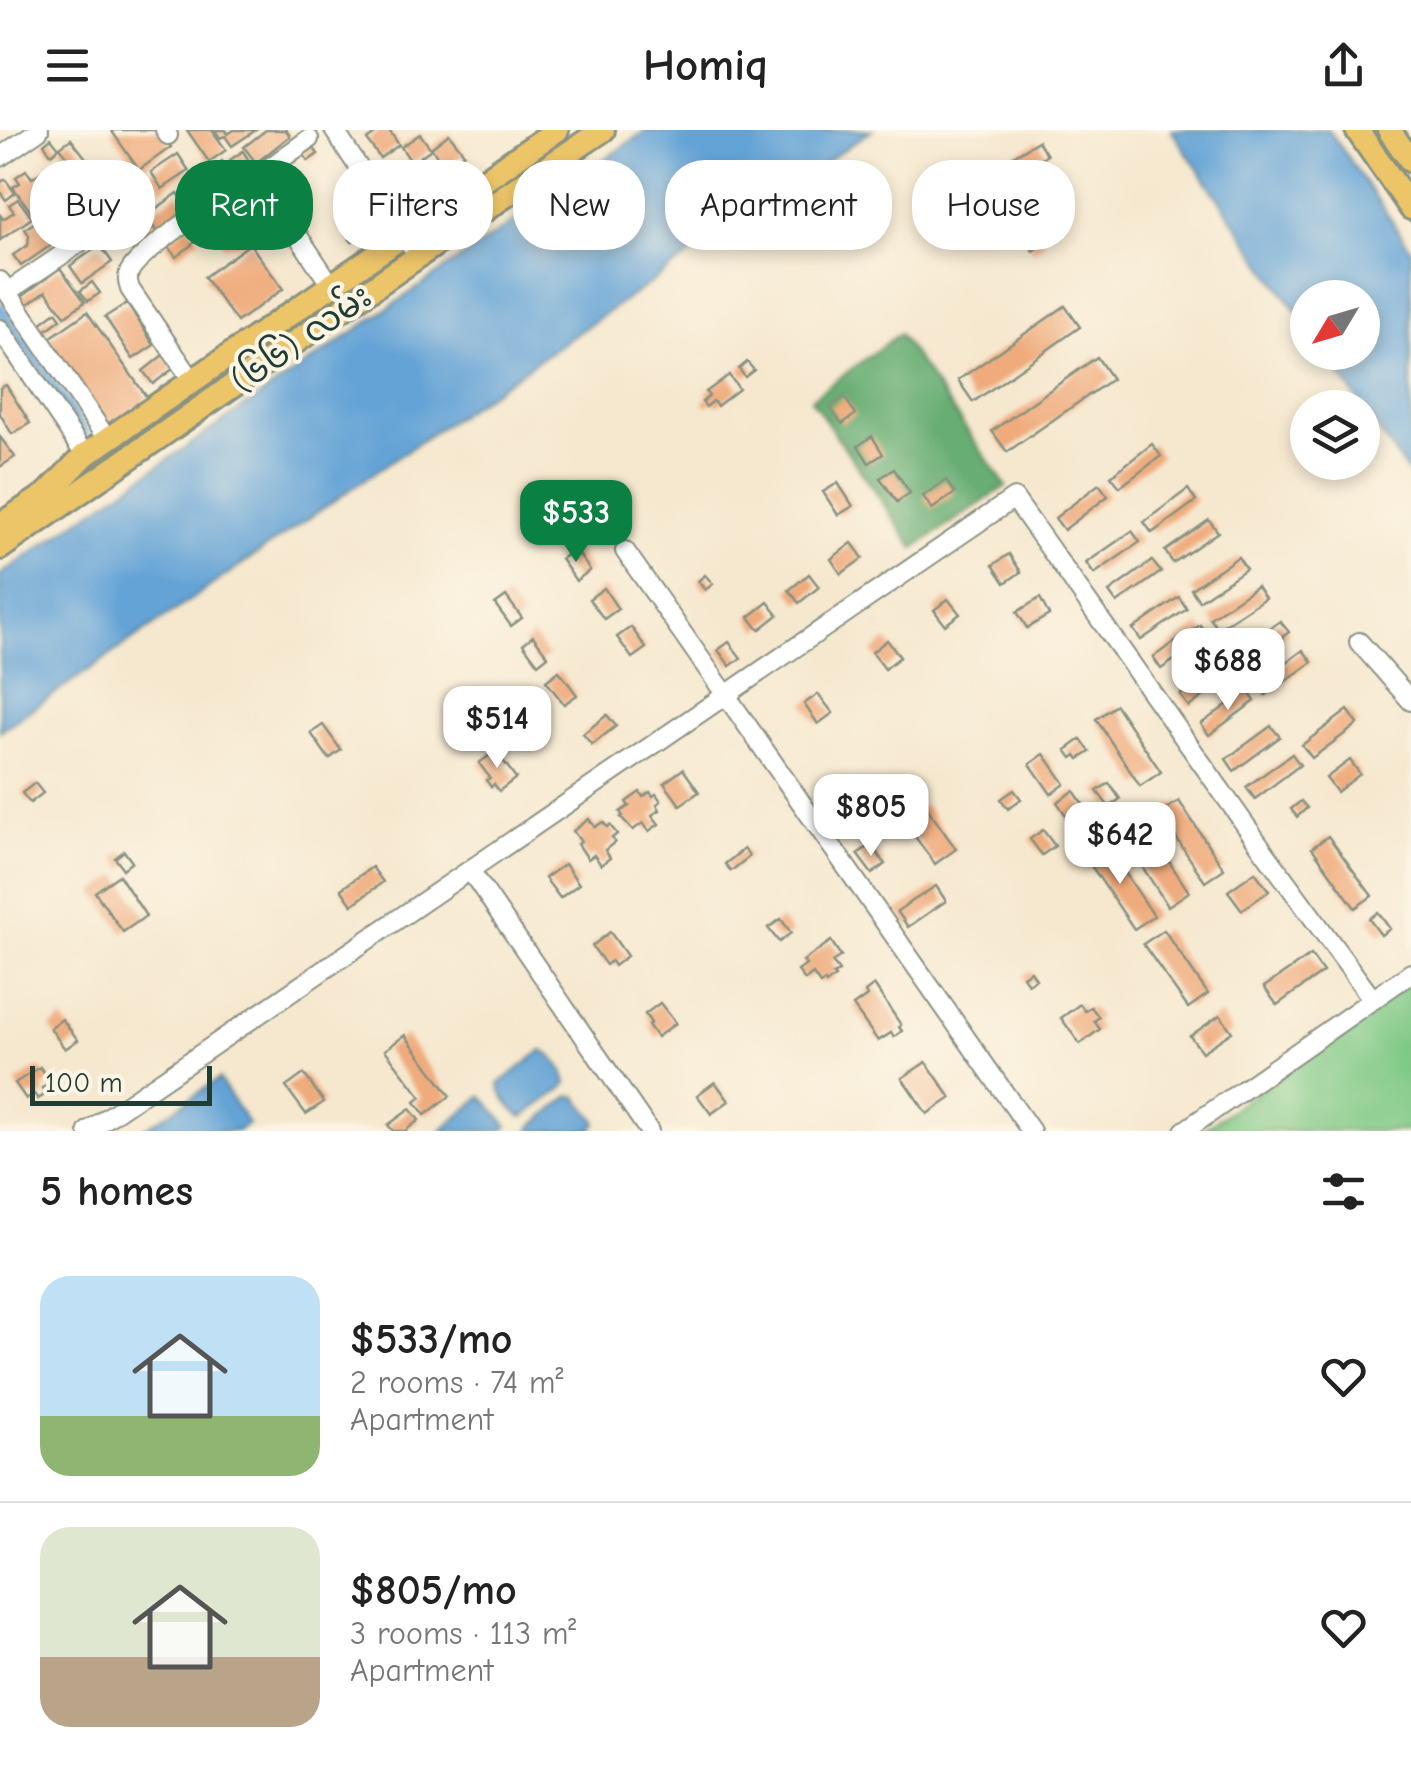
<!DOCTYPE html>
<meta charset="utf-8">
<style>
body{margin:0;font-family:"Comic Neue","Noto Sans Myanmar",sans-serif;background:#f2f2f2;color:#222;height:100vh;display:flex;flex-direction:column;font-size:38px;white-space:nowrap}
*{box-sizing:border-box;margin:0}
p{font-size:32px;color:#767676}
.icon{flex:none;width:55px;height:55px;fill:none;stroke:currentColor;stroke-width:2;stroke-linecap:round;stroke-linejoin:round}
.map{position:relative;height:1001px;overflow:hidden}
.drawer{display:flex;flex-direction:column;background:#fff;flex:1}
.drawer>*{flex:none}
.top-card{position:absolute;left:30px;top:30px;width:1352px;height:90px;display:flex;gap:20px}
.needle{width:65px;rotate:232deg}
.controls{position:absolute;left:1290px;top:150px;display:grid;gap:20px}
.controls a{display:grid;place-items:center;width:90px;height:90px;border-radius:50%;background:#fff;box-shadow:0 5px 15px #0003;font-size:50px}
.scale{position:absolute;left:30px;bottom:25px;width:182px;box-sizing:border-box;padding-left:10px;border:5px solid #1f3d34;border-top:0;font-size:28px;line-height:35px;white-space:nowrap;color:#1f3d34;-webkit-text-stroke:8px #fcf5e5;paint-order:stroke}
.price{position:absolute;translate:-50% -85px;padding:0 22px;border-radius:20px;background:#fff;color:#222;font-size:32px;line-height:65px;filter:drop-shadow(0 2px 5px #0008)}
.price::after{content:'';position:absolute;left:50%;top:60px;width:30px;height:22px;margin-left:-15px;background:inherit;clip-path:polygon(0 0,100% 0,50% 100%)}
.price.active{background:#0b8043;color:#fff}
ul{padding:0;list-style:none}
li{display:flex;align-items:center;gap:30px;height:250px;padding:0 40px}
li+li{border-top:2px solid #e0e0e0}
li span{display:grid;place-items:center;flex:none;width:280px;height:200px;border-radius:30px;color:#555}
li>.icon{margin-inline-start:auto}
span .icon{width:120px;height:120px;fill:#fffc;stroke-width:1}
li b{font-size:42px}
h2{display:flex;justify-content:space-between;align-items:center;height:120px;padding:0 40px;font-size:42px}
.pill{padding:0 35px;border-radius:40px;background:#fff;box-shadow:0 5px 15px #0003;font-size:35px;line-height:90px}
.pill.active{background:#0b8043;color:#fff}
header{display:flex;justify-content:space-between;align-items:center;height:130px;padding:0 40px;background:#fff;font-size:45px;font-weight:600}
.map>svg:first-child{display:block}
.green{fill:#80c986;stroke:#50835d;stroke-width:2.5}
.forest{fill:#68ad73;stroke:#447554;stroke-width:2.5}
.water{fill:#63a3d6;stroke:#417085;stroke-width:2.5}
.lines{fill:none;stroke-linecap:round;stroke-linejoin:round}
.canal{stroke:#63a3d6;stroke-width:12}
.building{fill:#efab7b}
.minor-casing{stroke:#8a9282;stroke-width:22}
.major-casing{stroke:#8a9282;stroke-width:28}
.minor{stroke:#fff;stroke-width:18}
.major{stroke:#edc569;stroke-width:22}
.labels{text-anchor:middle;stroke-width:8;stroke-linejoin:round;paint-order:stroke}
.street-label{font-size:35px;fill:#1f3d34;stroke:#fcf5e5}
</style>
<header><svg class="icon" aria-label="menu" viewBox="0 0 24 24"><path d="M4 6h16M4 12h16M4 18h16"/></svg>Homiq<svg class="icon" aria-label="share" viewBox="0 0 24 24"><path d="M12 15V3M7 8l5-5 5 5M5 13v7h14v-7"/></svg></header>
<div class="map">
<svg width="1411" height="1001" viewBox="0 0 1411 1001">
<rect width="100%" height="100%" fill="#fcf5e5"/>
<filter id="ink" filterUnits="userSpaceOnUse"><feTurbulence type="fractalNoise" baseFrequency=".01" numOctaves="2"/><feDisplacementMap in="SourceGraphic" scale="20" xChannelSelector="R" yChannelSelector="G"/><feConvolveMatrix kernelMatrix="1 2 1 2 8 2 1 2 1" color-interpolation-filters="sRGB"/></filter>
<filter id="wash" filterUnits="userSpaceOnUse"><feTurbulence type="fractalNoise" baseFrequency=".0048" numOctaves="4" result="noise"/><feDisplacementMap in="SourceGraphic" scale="40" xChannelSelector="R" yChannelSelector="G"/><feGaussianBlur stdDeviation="2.25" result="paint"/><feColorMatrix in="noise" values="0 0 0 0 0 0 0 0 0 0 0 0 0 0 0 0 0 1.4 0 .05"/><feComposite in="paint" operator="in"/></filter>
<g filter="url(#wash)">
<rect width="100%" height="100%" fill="#f6e8cf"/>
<!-- green -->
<polygon class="green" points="1411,852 1411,1001 1202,1001"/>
<!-- forest -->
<polygon class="forest" points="899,204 1006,356 914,418 811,269"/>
<!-- water -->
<g class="water">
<polygon points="647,0 872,0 0,601 0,445"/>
<polygon points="1171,0 1329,0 1411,119 1411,347 1325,223 1362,222 1362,168 1308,168 1307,197"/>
<path d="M541 921C553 923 565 942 567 953L562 959 523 987C513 982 501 965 499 954Z"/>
<polygon points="219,949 248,994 237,1001 141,1001"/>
<polygon points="482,966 508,996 502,1001 441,1001"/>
<polygon points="570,966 576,966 595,989 596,994 590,1001 530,1001 532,996"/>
</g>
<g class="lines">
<!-- canal -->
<polyline class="canal" points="0,178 84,303"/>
</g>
<g id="blocks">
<!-- building -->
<g class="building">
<polygon points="111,0 159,0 171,17 139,40"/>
<polygon points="187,0 212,0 226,20 209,32"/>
<polygon points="215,0 226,0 228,4 234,0 256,0 232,16 225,6 220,8"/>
<polygon points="266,0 286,0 290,6 256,33 244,17"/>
<polygon points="380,0 389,0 399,15 380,28 367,10"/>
<polygon points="420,4 431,19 412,33 401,17"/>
<polygon points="449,4 464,23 446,37 431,18"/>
<polygon points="51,8 59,18 51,24 44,14"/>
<polygon points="71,9 89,32 78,41 60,17"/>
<polygon points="1038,11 1047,25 998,55 989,41"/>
<polygon points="309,12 318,24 308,31 300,19"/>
<polygon points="243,21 253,37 240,45 230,30"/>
<polygon points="178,24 189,41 162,59 151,42"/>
<polygon points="222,31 234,47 207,68 195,52"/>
<polygon points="26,40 32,48 41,42 59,69 34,86 13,57 20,53 16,47"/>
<polygon points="101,42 106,48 85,65 80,58"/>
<polygon points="5,49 15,63 6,70 0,62 0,53"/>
<polygon points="138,52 150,69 130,84 122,70 120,72 114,63 102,61 103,54 128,59"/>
<polygon points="76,60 93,84 73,98 56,75"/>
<polygon points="178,63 191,82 159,105 146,86"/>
<polygon points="18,69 32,88 0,110 0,85 3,89 14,82 9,75"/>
<polygon points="54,79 70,102 21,136 13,125 28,115 29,105 25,99"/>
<polygon points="351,84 365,102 352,112 338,94"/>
<polygon points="141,85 151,99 132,113 122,98"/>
<polygon points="247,85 249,114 222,116 220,86"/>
<polygon points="188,95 199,109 176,127 165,113"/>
<polygon points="1033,95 1044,113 1033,121 1021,102"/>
<polygon points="250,114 283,159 237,192 204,147"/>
<polygon points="100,115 112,132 82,153 70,136"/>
<polygon points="60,138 85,172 65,186 46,161 25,176 19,168"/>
<polygon points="92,152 100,163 88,171 80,161"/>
<polygon points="127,173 154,215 133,229 105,187"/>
<polygon points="1065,176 1080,197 973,272 958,250"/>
<polygon points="56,182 61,189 41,204 36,197"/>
<polygon points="87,182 148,269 105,299 44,212"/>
<polygon points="163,225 174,238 153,254 143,241"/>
<polygon points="1097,227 1112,249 1007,322 992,301"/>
<polygon points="747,232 754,240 745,247 739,239"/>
<polygon points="729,245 739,259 717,276 713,271 706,277 702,272 709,266 706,262"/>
<polygon points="6,255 30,293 12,304 0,284 0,258"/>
<polygon points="844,267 856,284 842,294 830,277"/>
<polygon points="872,306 883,324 869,333 858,316"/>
<polygon points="0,307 15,327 0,337"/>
<polygon points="1152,314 1161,326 1120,357 1111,346"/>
<polygon points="894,339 910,363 897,372 880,348"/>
<polygon points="946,350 955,363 932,379 923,366"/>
<polygon points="838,353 853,376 838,385 823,362"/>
<polygon points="1099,354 1108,366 1064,400 1055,388"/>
<polygon points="1188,359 1196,371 1152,403 1144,392"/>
<polygon points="1209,390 1218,402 1173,433 1165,421"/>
<polygon points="1132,401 1140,412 1094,444 1086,433"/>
<polygon points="852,413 863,428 841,444 831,429"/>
<polygon points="575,419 590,440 576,451 561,429"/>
<polygon points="1009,424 1021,442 1005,453 993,435"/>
<polygon points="1238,427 1246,439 1199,471 1191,459"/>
<polygon points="1152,431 1161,442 1117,473 1109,462"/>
<polygon points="809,444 819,457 799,473 789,460"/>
<polygon points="705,445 713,454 705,460 698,451"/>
<polygon points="1257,456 1265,468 1218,499 1210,488"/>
<polygon points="604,458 618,479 604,489 589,469"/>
<polygon points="506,466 522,488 511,496 495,474"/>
<polygon points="1179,467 1187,479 1141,510 1133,499"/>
<polygon points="1040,468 1049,485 1027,498 1017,482"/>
<polygon points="948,469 960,484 945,495 934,480"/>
<polygon points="768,472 778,485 759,500 749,487"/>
<polygon points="1280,491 1289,502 1244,536 1235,524"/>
<polygon points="1200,495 1208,507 1161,539 1153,527"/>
<polygon points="631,497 646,518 632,528 617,507"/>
<polygon points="533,506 548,526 538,534 523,514"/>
<polygon points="887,510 900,527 885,539 872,522"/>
<polygon points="729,512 741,528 730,536 718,520"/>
<polygon points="1303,520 1312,532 1266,565 1258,554"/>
<polygon points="1225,532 1234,543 1189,577 1180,565"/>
<polygon points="559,541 577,565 564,574 546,551"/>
<polygon points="1247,560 1255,571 1209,605 1201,594"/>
<polygon points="818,564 833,583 818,594 804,574"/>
<polygon points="1116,575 1161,642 1140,656 1096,589"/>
<polygon points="1348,580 1358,594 1312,628 1302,615"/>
<polygon points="607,585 616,596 592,615 583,604"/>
<polygon points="323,595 341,620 329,629 311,603"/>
<polygon points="1271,596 1280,607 1234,641 1226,629"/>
<polygon points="1081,609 1090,622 1079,629 1076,625 1072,628 1066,620"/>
<polygon points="496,621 516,648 499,661 494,654 491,657 486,650 490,648 479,633"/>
<polygon points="1044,624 1065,654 1051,664 1030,634"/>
<polygon points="1292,624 1300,635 1255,669 1246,657"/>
<polygon points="1350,630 1360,644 1337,662 1326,648"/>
<polygon points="683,639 699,662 680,675 664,653"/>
<polygon points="35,653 43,663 30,673 22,663"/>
<polygon points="1109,653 1120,669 1109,677 1097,661"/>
<polygon points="1014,660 1021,669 1008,679 1001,669"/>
<polygon points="1074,661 1092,687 1075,699 1057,672"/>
<polygon points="640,662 643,667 650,662 653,666 656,664 661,671 657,674 660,680 652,685 659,694 649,701 643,693 633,700 621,687 623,686 620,682 629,676 626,672"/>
<polygon points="1179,671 1224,739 1205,752 1160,683"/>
<polygon points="1301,671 1307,678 1297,687 1291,679"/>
<polygon points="925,675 956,719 935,734 903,690"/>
<polygon points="589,689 595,697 603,692 607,697 610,695 617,704 612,708 615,712 605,720 610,728 601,735 594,725 588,729 578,714 581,712 573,701"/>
<polygon points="1143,692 1189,762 1168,776 1122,706"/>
<polygon points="1043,700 1055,716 1042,725 1030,709"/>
<polygon points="1328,706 1372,766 1355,778 1312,718"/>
<polygon points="1106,714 1154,786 1134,799 1086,728"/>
<polygon points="871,715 885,734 872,744 857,724"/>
<polygon points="744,719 750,726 731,741 725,734"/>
<polygon points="124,721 132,732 123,739 115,728"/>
<polygon points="565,734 579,754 560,768 545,748"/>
<polygon points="372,737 383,752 352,775 341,759"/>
<polygon points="1255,742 1269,761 1242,780 1228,761"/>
<polygon points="119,745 146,786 123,802 95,762"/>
<polygon points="936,756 946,771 908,797 897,781"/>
<polygon points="1378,782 1390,799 1381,805 1369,789"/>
<polygon points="781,789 791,803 779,812 768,798"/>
<polygon points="1164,800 1208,864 1188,878 1143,814"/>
<polygon points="610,802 627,826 614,836 611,831 606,835 592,816"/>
<polygon points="831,811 841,826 832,832 839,841 833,845 835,847 826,854 825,851 820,854 813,844 805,850 798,841 806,835 803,831"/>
<polygon points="1311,825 1323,842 1277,875 1264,857"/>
<polygon points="1031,841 1036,849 1028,854 1023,846"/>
<polygon points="874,855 901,895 899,897 902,901 894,907 891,903 878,911 853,876 867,866 865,862"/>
<polygon points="660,873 676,893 657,907 648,895 651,893 645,884"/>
<polygon points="1080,874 1085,881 1091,877 1099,887 1094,891 1100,899 1080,914 1061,888"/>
<polygon points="1220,885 1232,902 1202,922 1190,906"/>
<polygon points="62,889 78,910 65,919 50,898"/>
<polygon points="405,905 450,966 425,985 415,972 421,967 385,920"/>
<polygon points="926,932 951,968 927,984 902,948"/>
<polygon points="40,937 51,953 42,958 46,964 38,969 34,964 26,969 15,953"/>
<polygon points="304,944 324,972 306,984 286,957"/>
<polygon points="715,952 729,971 711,984 697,965"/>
<polygon points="410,979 419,990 405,1001 393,1001 388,995"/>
</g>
</g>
</g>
<g filter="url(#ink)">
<use href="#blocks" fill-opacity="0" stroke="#8a9282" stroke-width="2.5"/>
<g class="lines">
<!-- minor casing -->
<g class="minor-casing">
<g id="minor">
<polyline points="165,0 168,5"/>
<polyline points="334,0 409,114"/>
<polyline points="0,27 39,0"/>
<polyline points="258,46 309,9"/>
<polyline points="0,151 107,309"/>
<polyline points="7,162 78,114"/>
<polyline points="0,199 85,325"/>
<path d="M192 250 130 159C128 152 127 150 129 143 136 122 228 64 250 49L258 46 331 155"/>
<polyline points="625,421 1031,1001"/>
<polyline points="1359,512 1411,571"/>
<polyline points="470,740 649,1001"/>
<polyline points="88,1001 1014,368 1266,724 1373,870"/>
<polyline points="1184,1001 1411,843"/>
</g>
</g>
<!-- major casing -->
<g class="major-casing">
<g id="major">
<polyline points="1357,0 1411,78"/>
<polyline points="1389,0 1411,31"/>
<polyline points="0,395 47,364 85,325 557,0"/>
<polyline points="0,418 496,72 603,0"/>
</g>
</g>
<!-- minor -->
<use href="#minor" class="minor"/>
<!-- major -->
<use href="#major" class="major"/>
</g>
</g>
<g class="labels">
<!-- street labels -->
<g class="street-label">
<text transform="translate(301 208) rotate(-35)" y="12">(၆၆) လမ်း</text>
</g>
</g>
</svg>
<div class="controls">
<a><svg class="needle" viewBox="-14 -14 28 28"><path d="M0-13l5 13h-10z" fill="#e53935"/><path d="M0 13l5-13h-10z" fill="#767676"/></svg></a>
<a><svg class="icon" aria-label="layers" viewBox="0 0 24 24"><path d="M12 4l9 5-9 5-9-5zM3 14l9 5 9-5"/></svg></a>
</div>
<div class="scale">100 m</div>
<b class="price active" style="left:576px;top:435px">$533</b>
<b class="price" style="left:1228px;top:583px">$688</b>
<b class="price" style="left:497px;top:641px">$514</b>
<b class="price" style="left:871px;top:729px">$805</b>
<b class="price" style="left:1120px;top:757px">$642</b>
<div class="top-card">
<a class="pill">Buy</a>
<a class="pill active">Rent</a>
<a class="pill">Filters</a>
<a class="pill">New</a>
<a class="pill">Apartment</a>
<a class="pill">House</a>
</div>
</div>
<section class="drawer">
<h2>5 homes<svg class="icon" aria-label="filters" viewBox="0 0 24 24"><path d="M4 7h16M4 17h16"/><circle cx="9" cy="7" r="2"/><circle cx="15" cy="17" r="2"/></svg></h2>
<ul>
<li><span style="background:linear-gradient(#bfe0f5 70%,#8fb573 0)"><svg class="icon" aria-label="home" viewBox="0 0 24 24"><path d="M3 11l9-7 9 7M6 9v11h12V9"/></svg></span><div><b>$533/mo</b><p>2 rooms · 74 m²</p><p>Apartment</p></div><svg class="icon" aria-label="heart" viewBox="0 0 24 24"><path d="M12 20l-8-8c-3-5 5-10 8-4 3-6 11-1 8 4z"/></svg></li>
<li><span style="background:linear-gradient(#dfe7d0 65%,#b9a48a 0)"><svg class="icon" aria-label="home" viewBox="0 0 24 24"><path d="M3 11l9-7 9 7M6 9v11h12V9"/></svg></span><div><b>$805/mo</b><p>3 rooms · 113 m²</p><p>Apartment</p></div><svg class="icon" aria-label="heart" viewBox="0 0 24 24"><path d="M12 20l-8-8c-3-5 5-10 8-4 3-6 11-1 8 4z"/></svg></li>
</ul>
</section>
